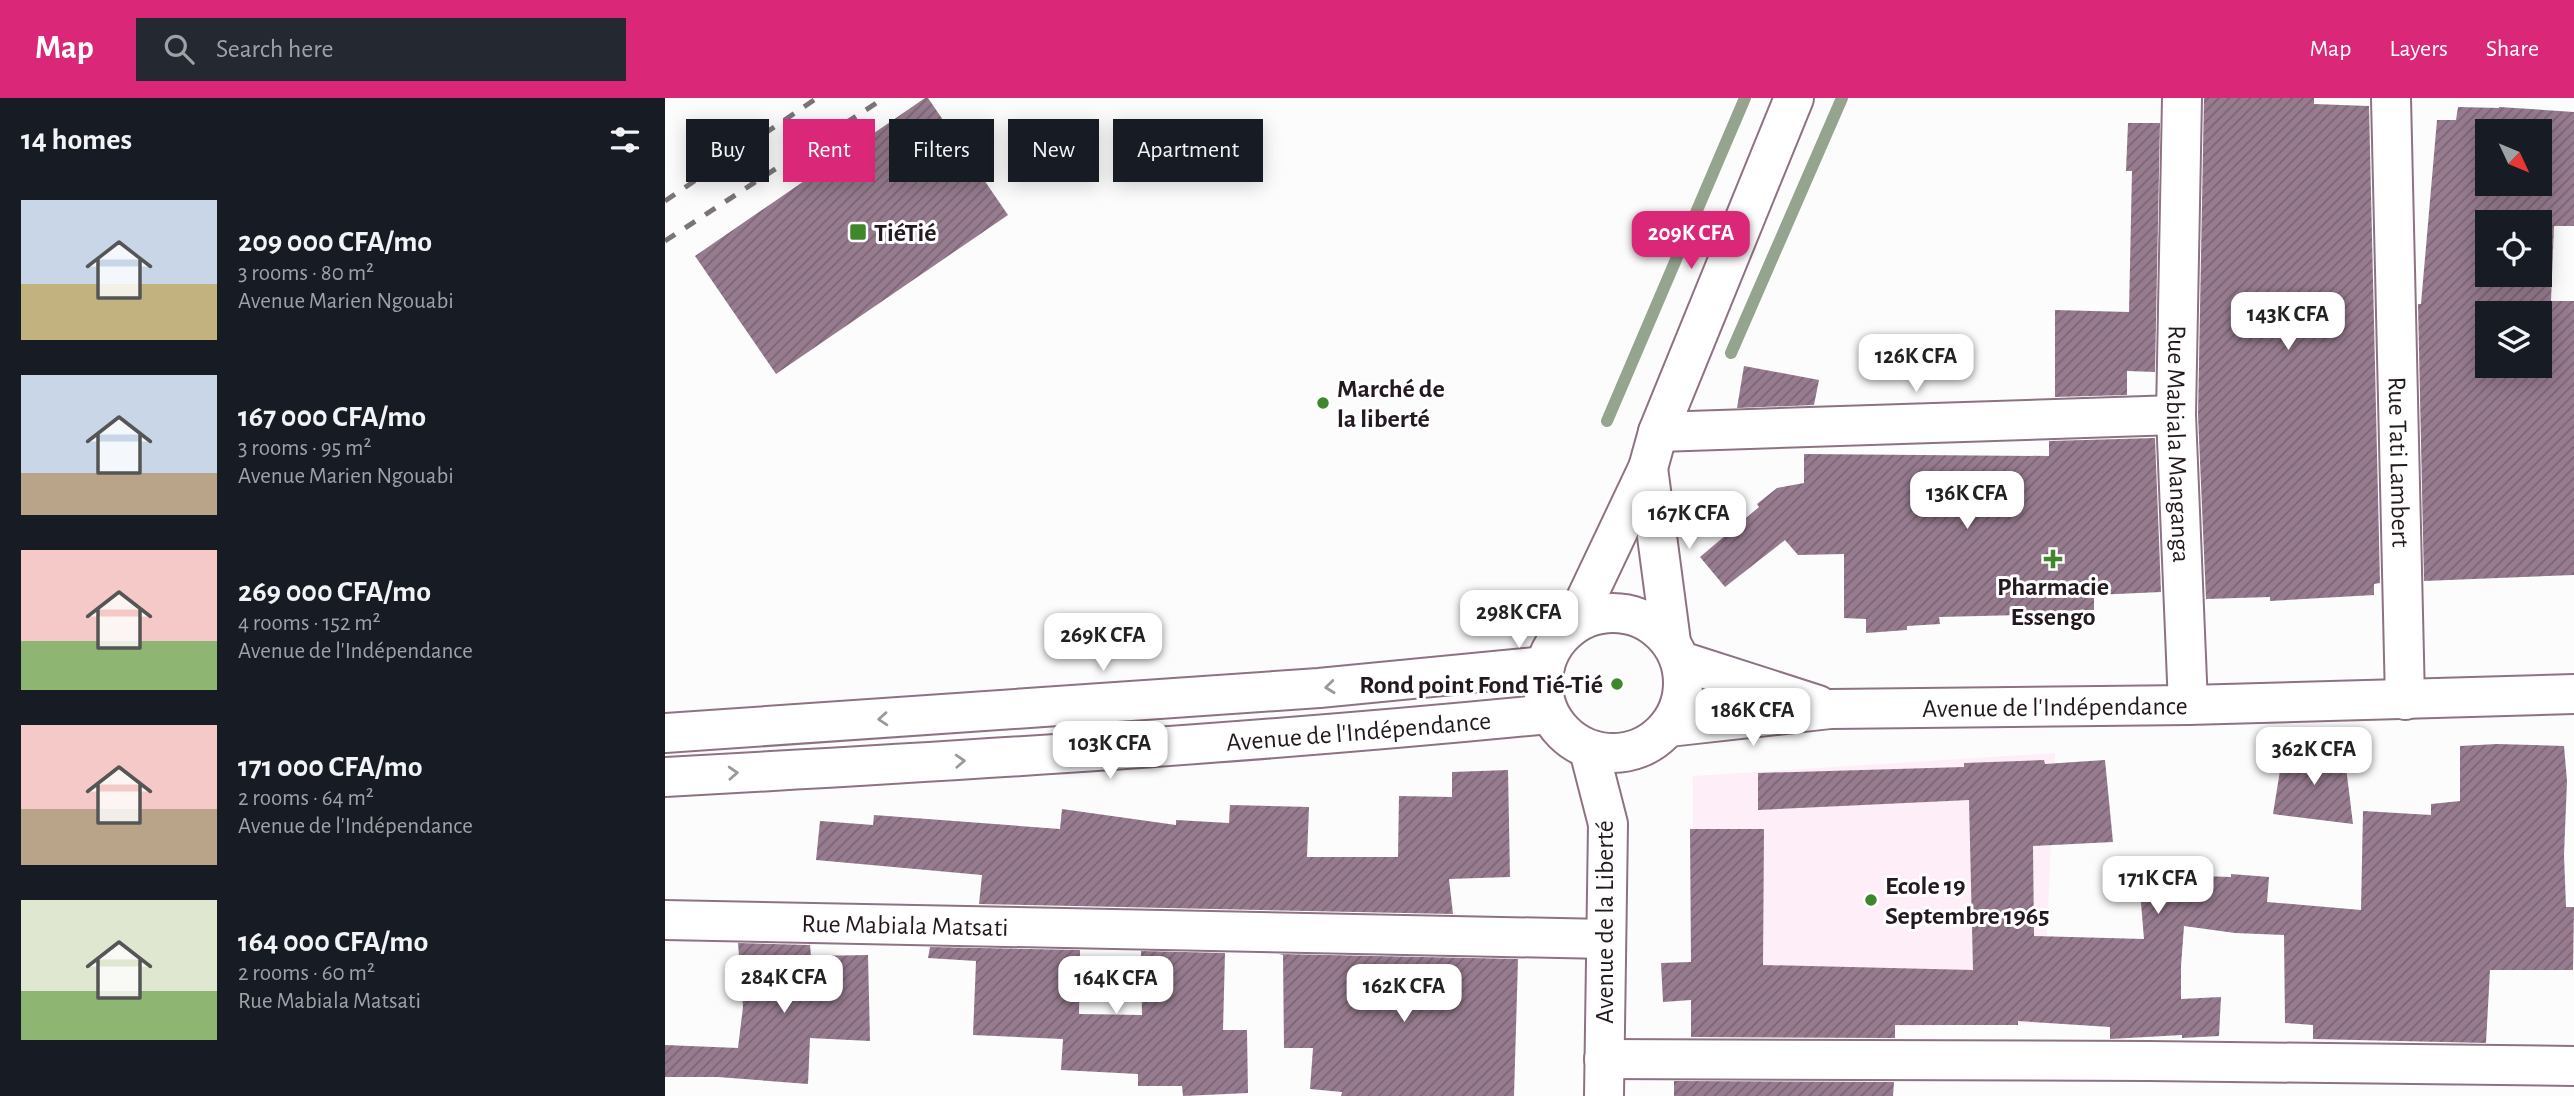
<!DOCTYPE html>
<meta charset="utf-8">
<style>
body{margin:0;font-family:"Alegreya Sans",sans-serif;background:#242831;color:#f1f3f6;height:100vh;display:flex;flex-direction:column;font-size:26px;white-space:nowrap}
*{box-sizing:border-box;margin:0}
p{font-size:23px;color:#9ea1a6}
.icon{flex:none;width:38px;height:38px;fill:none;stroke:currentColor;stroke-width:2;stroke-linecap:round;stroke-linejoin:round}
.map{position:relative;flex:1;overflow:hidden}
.panel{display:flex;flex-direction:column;background:#171b24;width:665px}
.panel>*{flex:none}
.top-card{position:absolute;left:21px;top:21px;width:665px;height:63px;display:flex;gap:14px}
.needle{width:46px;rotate:134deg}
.controls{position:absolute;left:1810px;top:21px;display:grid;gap:14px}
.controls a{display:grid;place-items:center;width:77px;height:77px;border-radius:0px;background:#171b24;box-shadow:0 4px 18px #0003;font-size:35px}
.price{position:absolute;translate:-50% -60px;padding:0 16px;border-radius:14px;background:#fff;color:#222;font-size:23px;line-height:46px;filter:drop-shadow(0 2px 4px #0008)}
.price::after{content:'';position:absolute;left:50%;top:42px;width:21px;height:16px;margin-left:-10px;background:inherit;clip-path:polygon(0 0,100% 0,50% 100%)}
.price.on{background:#db2777;color:#fff}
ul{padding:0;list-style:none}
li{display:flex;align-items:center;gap:21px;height:175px;padding:0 21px}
li span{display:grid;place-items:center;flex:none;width:196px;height:140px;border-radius:0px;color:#555}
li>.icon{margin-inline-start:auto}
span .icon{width:84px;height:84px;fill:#fffc;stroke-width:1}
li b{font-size:30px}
h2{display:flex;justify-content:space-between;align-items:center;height:84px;padding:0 21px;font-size:30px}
.pill{padding:0 24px;border-radius:0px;background:#171b24;box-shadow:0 4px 18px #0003;font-size:24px;line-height:63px}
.pill.on{background:#db2777;color:#fff}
header{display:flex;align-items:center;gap:42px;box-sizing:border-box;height:98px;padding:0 35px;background:#db2777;color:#fff}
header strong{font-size:33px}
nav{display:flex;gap:38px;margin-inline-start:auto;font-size:24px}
.search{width:490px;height:63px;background:#242831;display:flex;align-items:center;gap:18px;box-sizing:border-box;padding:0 24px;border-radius:0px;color:#9ea1a6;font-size:26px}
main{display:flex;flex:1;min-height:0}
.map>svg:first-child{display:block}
.built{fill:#fdeef8}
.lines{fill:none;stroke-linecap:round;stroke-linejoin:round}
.stream{stroke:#95a48f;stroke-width:12}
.building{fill:url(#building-hatch);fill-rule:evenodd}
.minor-casing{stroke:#8d7284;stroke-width:42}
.minor{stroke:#fff;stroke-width:38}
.rail{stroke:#7a7478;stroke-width:5;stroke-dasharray:12 12;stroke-linecap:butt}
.oneway{stroke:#9c989b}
.poi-dot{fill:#40862a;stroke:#fff;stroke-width:2.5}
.labels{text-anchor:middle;stroke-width:6;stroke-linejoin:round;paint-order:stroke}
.poi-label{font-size:26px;font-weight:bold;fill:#241920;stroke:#fff;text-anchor:start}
.street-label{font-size:26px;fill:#241920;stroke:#fff}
</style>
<header>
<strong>Map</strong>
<div class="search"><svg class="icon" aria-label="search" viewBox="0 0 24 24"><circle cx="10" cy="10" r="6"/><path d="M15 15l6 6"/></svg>Search here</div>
<nav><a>Map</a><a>Layers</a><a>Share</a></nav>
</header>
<main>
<section class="panel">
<h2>14 homes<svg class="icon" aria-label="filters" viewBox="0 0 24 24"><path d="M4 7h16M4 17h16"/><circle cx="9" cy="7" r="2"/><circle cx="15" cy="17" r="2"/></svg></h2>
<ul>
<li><span style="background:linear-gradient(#c9d6e8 60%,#c2b280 0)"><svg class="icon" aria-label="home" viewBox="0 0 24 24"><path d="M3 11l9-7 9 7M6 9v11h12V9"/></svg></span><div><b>209 000 CFA/mo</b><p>3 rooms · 80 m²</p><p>Avenue Marien Ngouabi</p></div></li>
<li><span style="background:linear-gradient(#c9d6e8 70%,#b9a48a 0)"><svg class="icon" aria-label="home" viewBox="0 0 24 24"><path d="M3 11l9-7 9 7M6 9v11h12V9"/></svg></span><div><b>167 000 CFA/mo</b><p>3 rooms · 95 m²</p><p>Avenue Marien Ngouabi</p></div></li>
<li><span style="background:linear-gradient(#f6c9c9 65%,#8fb573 0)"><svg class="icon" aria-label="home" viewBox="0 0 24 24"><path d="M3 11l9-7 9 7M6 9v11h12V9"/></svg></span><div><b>269 000 CFA/mo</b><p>4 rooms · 152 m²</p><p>Avenue de l'Indépendance</p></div></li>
<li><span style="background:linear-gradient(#f6c9c9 60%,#b9a48a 0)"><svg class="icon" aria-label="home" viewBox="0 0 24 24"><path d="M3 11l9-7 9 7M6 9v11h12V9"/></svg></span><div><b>171 000 CFA/mo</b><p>2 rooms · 64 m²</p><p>Avenue de l'Indépendance</p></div></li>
<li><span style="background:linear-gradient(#dfe7d0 65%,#8fb573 0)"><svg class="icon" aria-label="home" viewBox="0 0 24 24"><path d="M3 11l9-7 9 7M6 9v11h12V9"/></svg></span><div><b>164 000 CFA/mo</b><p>2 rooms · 60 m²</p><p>Rue Mabiala Matsati</p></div></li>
</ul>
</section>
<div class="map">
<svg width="1909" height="998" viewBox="0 0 1909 998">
<defs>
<pattern id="building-hatch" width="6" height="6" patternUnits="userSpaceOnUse" patternTransform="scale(1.75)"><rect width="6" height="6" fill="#977c8f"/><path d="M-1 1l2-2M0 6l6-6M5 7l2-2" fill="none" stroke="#7b6574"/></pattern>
</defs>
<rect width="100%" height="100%" fill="#fcfcfc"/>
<!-- built -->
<polygon class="built" points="1390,655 1378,925 1028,933 1028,678"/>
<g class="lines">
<!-- stream -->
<g class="stream">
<polyline points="1066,255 1177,0"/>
<polyline points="942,323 1080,0"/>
</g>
</g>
<!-- building -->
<g class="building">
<polygon points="260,0 263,0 343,117 111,276 30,158"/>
<polygon points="1539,0 1649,0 1649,6 1704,8 1715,485 1709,486 1709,497 1605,503 1605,499 1541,501 1533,317"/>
<path d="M1793 9 1834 10V9L1909 14V128H1889L1886 203H1909V477L1759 483 1753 206H1756L1772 22H1791ZM1822 33H1874V86H1822ZM1822 124H1874V177H1822ZM1822 215H1874V268H1822Z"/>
<polygon points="1463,25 1495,25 1490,274 1462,273 1462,297 1390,299 1390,212 1464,214 1467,73 1461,73"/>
<polygon points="1079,268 1154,282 1149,307 1072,310"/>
<polygon points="1490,340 1496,494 1429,497 1429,512 1392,513 1393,525 1356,525 1356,517 1274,519 1275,526 1242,528 1242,532 1201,535 1201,521 1179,520 1179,456 1133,457 1120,442 1060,489 1035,459 1094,409 1092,406 1112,390 1139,385 1139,356 1384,358 1384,343"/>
<polygon points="1832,646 1899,648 1902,683 1899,757 1901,809 1909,809 1908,872 1825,872 1821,945 1648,941 1648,927 1620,925 1619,837 1570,835 1519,828 1516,868 1516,901 1556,899 1554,938 1517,940 1517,937 1445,941 1445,929 1353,923 1353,927 1230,927 1230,940 1026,939 1026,902 998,904 996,865 1026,864 1025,731 1099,731 1098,867 1308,872 1304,702 1093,712 1093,675 1299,669 1299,665 1379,662 1380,666 1440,662 1448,744 1368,748 1369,838 1479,841 1474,781 1536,781 1536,778 1566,779 1566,776 1604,779 1602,804 1696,812 1698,713 1766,717 1766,706 1795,703 1795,648"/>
<polygon points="1679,653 1688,726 1608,716 1618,654"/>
<polygon points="843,672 845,779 784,781 788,816 314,806 317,777 151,762 155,723 208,727 209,717 395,731 397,711 511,727 511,722 564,725 565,707 644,709 642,759 733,759 734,698 787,699 787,674"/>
<polygon points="73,845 145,847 146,858 203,857 205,943 145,940 143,986 53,979 0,979 0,947 73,950 78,909"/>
<polygon points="265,849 415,852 414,916 477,917 476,853 560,855 558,932 582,932 583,995 518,998 517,988 473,988 473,976 396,972 398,941 308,937 311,863 263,860"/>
<polygon points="614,856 853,861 849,998 676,998 677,994 645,991 648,950 619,950 618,857"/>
<polygon points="1009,983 1229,984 1228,998 1009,998"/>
</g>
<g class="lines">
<!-- minor casing -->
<g class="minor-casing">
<g id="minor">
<path id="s1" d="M1517 0 1511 317 1523 607"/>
<path id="s2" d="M1726 0 1740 602"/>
<polyline points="993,334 1511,317"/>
<polyline points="983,370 1006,544"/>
<circle cx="948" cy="585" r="70"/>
<polyline points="909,526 983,370 993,334 1129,0"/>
<polyline points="1016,563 1153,607"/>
<path id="s3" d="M1004 629 1165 611 1523 607 1909 596"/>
<polyline points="0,635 654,590 880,568"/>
<polyline points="924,652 943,726 939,998"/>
<path id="s4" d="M0 679C295 663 590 645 884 616"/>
<path id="s5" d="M0 822 941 841"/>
<polyline points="939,961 1484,963 1909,968"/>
</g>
</g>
<!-- minor -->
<use href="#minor" class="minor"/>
<!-- rail -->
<g class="rail">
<polyline points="0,103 152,0"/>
<polyline points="0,143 219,0"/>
</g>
</g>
<!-- one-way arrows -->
<defs><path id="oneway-chevron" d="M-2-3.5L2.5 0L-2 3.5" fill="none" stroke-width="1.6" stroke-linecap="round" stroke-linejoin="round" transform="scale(1.75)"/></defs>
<g class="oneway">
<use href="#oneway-chevron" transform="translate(665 589) rotate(174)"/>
<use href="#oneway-chevron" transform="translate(218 621) rotate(176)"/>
<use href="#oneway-chevron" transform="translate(295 663) rotate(-3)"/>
<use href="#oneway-chevron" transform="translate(68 675) rotate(-3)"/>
</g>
<!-- markers -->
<g class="poi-dot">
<rect x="184" y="125" width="18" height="18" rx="3.5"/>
<circle cx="658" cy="305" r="7"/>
<path d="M1384.5 450.5h7v7h7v7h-7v7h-7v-7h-7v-7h7z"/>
<circle cx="952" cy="586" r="7"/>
<circle cx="1206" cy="802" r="7"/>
</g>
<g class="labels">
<!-- poi labels -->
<g class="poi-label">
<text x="209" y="143">TiéTié</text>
<text x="672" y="299">Marché de<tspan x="672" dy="30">la liberté</tspan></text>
<text x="1388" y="497" text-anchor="middle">Pharmacie<tspan x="1388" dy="30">Essengo</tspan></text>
<text x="938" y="595" text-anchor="end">Rond point Fond Tié-Tié</text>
<text x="1220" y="796">Ecole 19<tspan x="1220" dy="30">Septembre 1965</tspan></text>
</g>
<!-- street labels -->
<g class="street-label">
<text dy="9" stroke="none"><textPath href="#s1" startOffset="346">Rue Mabiala Manganga</textPath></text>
<text dy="9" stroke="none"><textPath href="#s2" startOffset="364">Rue Tati Lambert</textPath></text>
<text dy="9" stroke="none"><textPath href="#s3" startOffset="387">Avenue de l'Indépendance</textPath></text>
<text dy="9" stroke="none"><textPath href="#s4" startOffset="695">Avenue de l'Indépendance</textPath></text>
<text transform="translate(939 824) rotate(-90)" y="9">Avenue de la Liberté</text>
<text dy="9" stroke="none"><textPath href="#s5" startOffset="240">Rue Mabiala Matsati</textPath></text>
</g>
</g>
</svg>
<div class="controls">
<a><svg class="needle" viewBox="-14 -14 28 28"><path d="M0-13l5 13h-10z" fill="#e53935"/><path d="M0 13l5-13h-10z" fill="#9ea1a6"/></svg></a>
<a><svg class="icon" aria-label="locate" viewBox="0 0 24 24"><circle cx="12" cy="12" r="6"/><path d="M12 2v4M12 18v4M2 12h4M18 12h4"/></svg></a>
<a><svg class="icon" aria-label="layers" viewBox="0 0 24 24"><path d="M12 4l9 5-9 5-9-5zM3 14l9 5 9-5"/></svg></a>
</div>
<b class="price on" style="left:1026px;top:173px">209K CFA</b>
<b class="price" style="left:1623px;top:254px">143K CFA</b>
<b class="price" style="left:1251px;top:296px">126K CFA</b>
<b class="price" style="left:1302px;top:433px">136K CFA</b>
<b class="price" style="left:1024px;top:453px">167K CFA</b>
<b class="price" style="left:854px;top:552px">298K CFA</b>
<b class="price" style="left:438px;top:575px">269K CFA</b>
<b class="price" style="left:1088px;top:650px">186K CFA</b>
<b class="price" style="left:445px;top:683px">103K CFA</b>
<b class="price" style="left:1649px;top:689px">362K CFA</b>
<b class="price" style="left:1493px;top:818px">171K CFA</b>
<b class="price" style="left:119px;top:917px">284K CFA</b>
<b class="price" style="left:451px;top:918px">164K CFA</b>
<b class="price" style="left:739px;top:926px">162K CFA</b>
<div class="top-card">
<a class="pill">Buy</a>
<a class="pill on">Rent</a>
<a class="pill">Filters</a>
<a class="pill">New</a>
<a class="pill">Apartment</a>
</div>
</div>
</main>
